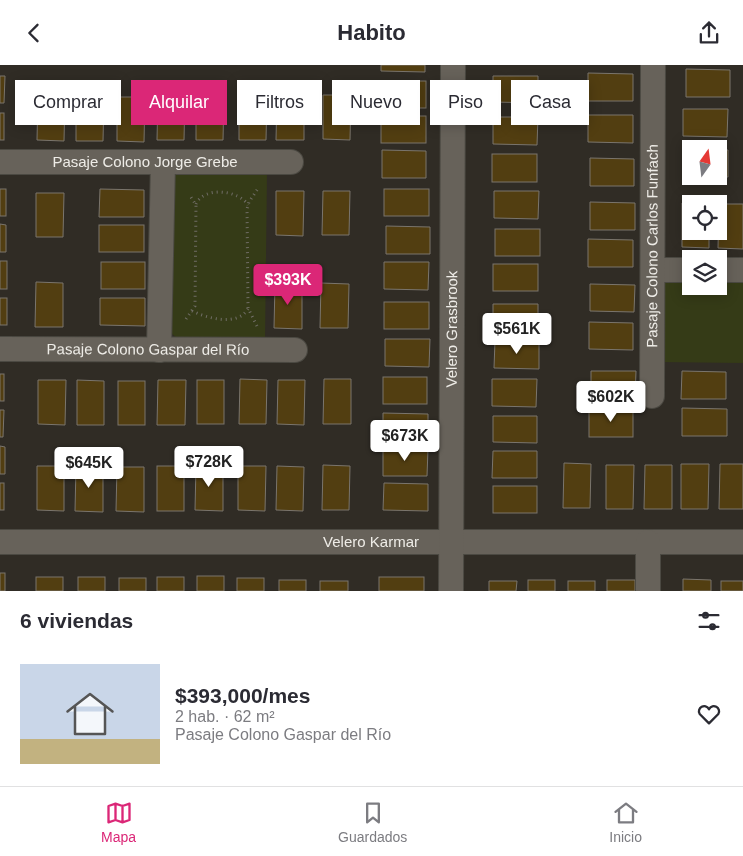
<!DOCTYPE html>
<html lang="es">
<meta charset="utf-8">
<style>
body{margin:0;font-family:Arial,sans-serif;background:#f2f2f3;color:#2b2b33;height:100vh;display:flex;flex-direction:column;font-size:19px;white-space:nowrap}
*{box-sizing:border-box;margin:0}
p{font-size:16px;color:#7c7c81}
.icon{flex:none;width:28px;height:28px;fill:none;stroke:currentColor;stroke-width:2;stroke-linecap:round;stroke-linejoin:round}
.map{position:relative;height:526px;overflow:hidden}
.side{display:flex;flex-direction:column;background:#fff;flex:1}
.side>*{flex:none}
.guide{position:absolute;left:15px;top:15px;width:714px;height:45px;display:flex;gap:10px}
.needle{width:32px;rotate:14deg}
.controls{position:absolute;left:682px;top:75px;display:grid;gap:10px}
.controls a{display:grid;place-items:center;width:45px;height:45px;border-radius:0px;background:#fff;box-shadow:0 2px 12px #0003;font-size:25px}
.price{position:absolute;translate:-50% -42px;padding:0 11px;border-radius:5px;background:#fff;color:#222;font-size:16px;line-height:32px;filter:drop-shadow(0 1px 2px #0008)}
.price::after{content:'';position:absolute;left:50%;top:30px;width:15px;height:11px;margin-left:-8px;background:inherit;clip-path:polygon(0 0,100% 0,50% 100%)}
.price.on{background:#db2777;color:#fff}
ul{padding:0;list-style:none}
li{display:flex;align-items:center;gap:15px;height:125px;padding:0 20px}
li+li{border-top:1px solid #e1e1e2}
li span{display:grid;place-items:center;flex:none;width:140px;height:100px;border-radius:0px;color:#555}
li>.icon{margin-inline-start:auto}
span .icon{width:60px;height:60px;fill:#fffc;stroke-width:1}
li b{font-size:21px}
h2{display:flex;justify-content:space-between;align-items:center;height:60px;padding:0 20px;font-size:21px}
.chip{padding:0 18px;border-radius:0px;background:#fff;box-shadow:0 2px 12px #0003;font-size:18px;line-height:45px}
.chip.on{background:#db2777;color:#fff}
header{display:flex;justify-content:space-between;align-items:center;height:65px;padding:0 20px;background:#fff;font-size:22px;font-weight:700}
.menu{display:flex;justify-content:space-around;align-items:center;height:70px;border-top:1px solid #e1e1e2;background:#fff;font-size:14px;color:#7c7c81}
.menu a{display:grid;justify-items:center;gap:2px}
.menu .on{color:#db2777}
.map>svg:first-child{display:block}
.green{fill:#353b17}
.building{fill:#523e11;stroke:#7a756d}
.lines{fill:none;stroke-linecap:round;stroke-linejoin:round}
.minor-casing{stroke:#4b4942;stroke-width:26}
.path{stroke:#716e67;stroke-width:3;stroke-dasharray:1 4;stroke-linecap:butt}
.minor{stroke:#67625a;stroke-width:24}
.labels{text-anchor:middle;stroke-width:5;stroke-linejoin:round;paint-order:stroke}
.street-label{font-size:15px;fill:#eeece7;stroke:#171512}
</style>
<header><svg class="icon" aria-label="back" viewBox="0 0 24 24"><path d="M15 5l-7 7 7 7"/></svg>Habito<svg class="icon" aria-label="share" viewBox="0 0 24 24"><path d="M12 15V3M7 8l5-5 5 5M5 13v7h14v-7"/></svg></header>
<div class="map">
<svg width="743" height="526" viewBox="0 0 743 526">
<rect width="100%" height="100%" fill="#302c25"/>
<!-- green -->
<g class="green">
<polygon points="181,106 267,107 265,276 179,275 171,268 172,113"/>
<polygon points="666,214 691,214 691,221 719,221 719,215 743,215 743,298 658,297 660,219"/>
</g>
<!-- building -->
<g class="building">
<polygon points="381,0 425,0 425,7 381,6"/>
<polygon points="686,4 730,5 730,32 686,32"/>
<polygon points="588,8 633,9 633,36 588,36"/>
<polygon points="0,11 5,11 4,38 0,38"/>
<polygon points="493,11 538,11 538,38 493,37"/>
<rect x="381" y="16" width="45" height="27"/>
<polygon points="196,30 224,31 223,75 196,75"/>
<polygon points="239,30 267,31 266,75 239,75"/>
<polygon points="323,30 351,30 350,75 323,74"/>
<polygon points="38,31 65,31 64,76 37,75"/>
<polygon points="76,31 104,32 103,76 76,76"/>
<polygon points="158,31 185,31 184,75 157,75"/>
<polygon points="277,31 304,31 304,75 276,75"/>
<polygon points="117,32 145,32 144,77 117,76"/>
<polygon points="683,44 728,44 727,72 683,71"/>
<rect x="0" y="48" width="4" height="27"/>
<polygon points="588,50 633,50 633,78 588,77"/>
<rect x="381" y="51" width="45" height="27"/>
<polygon points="493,52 538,52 537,80 493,79"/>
<polygon points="683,84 691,84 691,111 719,111 719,85 728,85 728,112 683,111"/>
<polygon points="382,85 426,86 426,113 382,113"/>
<rect x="492" y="89" width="45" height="28"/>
<polygon points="590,93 634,94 634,121 590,121"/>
<rect x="0" y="124" width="6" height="27"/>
<polygon points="100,124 144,125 144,152 99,152"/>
<rect x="384" y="124" width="45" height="27"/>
<polygon points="276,126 304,126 303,171 276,170"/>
<polygon points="323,126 350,126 349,170 322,170"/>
<polygon points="494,126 539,126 538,154 494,153"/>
<polygon points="36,128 64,128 63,172 36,172"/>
<polygon points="590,137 635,138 635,165 590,165"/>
<polygon points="682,138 709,138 691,139 691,166 709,166 709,183 682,182"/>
<polygon points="719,139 743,139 743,184 718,183"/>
<polygon points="0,159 6,160 6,187 0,187"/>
<rect x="99" y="160" width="45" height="27"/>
<polygon points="386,161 430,162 430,189 386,189"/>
<rect x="495" y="164" width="45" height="27"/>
<polygon points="588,174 633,175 633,202 588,202"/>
<rect x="0" y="196" width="7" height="28"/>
<rect x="101" y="197" width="44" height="27"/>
<polygon points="384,197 429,197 428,225 384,224"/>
<rect x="493" y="199" width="45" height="27"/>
<polygon points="36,217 63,218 63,262 35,262"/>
<polygon points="321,218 349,219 348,263 320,263"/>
<polygon points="275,219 302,219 302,264 274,263"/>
<polygon points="590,219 635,220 634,247 590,246"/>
<rect x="0" y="233" width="7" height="27"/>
<polygon points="100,233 145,233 145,261 100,260"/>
<rect x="384" y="237" width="45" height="27"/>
<polygon points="493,239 538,239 538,267 493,266"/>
<polygon points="589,257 633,258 633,285 589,284"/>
<polygon points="385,274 430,274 429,302 385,301"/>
<polygon points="495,276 539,276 539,304 494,303"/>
<polygon points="591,306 636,306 635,334 591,333"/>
<polygon points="682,306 726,307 726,334 681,334"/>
<rect x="0" y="309" width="4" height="27"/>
<rect x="383" y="312" width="44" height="27"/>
<polygon points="240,314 267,315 266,359 239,359"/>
<polygon points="324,314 351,314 351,359 323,359"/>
<polygon points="492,314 537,314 536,342 492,341"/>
<polygon points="38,315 66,315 65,360 38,359"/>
<polygon points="77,315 104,316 104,360 77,360"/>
<polygon points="158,315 186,315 185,360 157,360"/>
<rect x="197" y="315" width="27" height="44"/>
<polygon points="278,315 305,315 304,360 277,359"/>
<rect x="118" y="316" width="27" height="44"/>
<polygon points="682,343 727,344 727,371 682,371"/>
<polygon points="0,345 4,345 3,372 0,372"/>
<rect x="589" y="345" width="44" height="27"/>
<polygon points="383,348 428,349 428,376 383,376"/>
<polygon points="493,351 537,351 537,378 493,377"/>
<polygon points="0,381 5,382 5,409 0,409"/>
<polygon points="383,383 428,384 427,411 383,411"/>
<polygon points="493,386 537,386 537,413 492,413"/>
<polygon points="564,398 591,399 590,443 563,443"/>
<polygon points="681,399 709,399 708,444 681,444"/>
<polygon points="720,399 743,399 743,444 719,444"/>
<polygon points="323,400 350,401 349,445 322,445"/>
<polygon points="606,400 634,400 633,444 606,444"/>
<polygon points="645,400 672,400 672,444 644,444"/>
<polygon points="37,401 64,401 64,446 37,445"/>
<rect x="157" y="401" width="27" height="45"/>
<polygon points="196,401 223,401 223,446 195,445"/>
<polygon points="238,401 266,401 265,446 238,445"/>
<polygon points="277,401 304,402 303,446 276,445"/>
<polygon points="76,402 103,402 103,447 75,446"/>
<polygon points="117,402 144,402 144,447 116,446"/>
<rect x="0" y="418" width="4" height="27"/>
<polygon points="384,418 428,419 428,446 383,445"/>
<rect x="493" y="421" width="44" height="27"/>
<rect x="0" y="508" width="5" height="18"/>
<rect x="197" y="511" width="27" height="15"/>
<rect x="36" y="512" width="27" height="14"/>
<rect x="78" y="512" width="27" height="14"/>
<rect x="157" y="512" width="27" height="14"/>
<rect x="379" y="512" width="45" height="14"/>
<rect x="119" y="513" width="27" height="13"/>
<rect x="237" y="513" width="27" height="13"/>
<polygon points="683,514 711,515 711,526 683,526"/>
<rect x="279" y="515" width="27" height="11"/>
<rect x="528" y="515" width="27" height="11"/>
<rect x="607" y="515" width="28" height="11"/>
<rect x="320" y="516" width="28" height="10"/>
<polygon points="489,516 517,516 516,526 489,526"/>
<rect x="568" y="516" width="27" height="10"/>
<rect x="721" y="516" width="22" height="10"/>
</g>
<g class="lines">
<!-- minor casing -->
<g class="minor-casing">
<g id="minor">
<path id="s1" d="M0 97H291"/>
<polyline points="653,205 691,205"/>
<polyline points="719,205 743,205"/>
<path id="s2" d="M0 284 295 285"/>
<polyline points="159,285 163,97"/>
<path id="s3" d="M652 331 653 0"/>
<path id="s4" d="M0 477H743"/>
<path id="s5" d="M451 526 453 0"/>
<polyline points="648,526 648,477"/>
</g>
</g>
<!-- path -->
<g class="path">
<path d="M196 139C204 121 239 125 248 140"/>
<path d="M192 246C207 253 237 262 248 244"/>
<polyline points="186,254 195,241 196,140 189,129"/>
<polyline points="257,261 248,243 247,144 249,137 259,122"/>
</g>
<!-- minor -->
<use href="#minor" class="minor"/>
</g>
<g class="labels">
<!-- street labels -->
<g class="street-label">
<text dy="5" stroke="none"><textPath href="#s1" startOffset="145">Pasaje Colono Jorge Grebe</textPath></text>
<text dy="5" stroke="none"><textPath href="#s3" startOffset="150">Pasaje Colono Carlos Funfach</textPath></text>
<text dy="5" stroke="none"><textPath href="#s5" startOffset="262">Velero Grasbrook</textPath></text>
<text dy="5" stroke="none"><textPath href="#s2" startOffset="148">Pasaje Colono Gaspar del Río</textPath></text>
<text dy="5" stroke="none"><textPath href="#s4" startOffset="371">Velero Karmar</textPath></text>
</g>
</g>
</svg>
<div class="controls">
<a><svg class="needle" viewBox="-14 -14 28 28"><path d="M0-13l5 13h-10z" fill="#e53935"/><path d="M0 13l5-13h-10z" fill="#7c7c81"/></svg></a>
<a><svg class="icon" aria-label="locate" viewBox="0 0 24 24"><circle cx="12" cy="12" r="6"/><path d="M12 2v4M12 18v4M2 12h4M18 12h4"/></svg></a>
<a><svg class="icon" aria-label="layers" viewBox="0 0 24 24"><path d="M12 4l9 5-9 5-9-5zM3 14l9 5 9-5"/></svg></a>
</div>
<b class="price on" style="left:288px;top:241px">$393K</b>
<b class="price" style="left:517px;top:290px">$561K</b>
<b class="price" style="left:611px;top:358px">$602K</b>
<b class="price" style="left:405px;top:397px">$673K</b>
<b class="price" style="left:209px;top:423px">$728K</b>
<b class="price" style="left:89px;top:424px">$645K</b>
<div class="guide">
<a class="chip">Comprar</a>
<a class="chip on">Alquilar</a>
<a class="chip">Filtros</a>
<a class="chip">Nuevo</a>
<a class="chip">Piso</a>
<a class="chip">Casa</a>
</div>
</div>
<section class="side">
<h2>6 viviendas<svg class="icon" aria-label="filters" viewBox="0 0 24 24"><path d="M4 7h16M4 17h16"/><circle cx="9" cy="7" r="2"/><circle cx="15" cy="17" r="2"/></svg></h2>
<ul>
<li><span style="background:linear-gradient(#c9d6e8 75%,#c2b280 0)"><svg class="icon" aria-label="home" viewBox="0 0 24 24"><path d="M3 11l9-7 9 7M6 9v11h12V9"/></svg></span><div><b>$393,000/mes</b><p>2 hab. · 62 m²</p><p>Pasaje Colono Gaspar del Río</p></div><svg class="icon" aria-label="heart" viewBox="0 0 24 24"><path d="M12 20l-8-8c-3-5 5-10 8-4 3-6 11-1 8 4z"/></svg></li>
</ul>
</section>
<nav class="menu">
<a class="on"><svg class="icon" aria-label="map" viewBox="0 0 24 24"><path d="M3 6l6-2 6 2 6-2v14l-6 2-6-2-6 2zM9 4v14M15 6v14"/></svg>Mapa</a>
<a><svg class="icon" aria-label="saved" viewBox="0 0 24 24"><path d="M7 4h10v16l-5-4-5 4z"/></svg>Guardados</a>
<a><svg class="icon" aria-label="home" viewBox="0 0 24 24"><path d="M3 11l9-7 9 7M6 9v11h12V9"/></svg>Inicio</a>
</nav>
